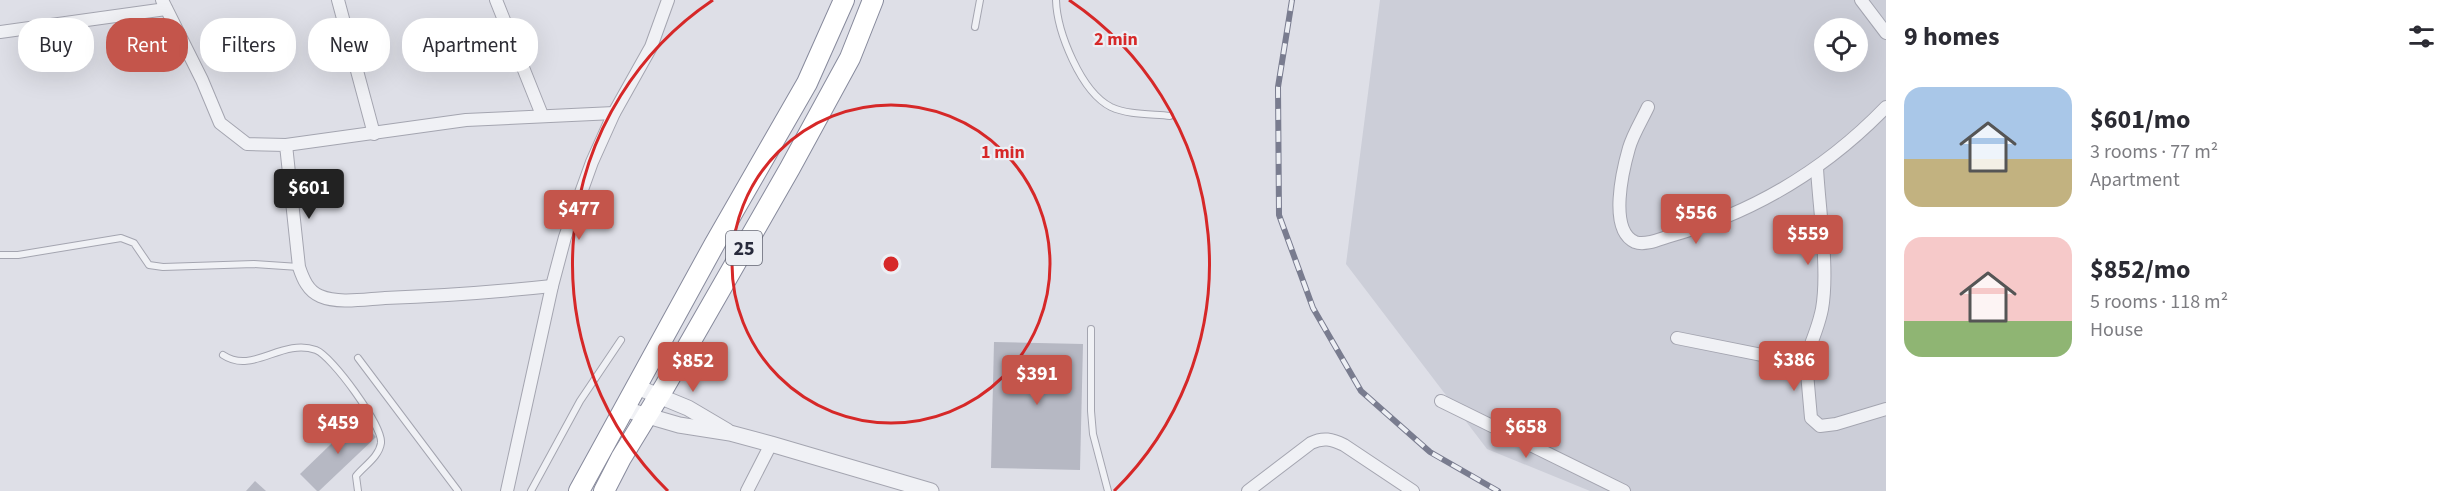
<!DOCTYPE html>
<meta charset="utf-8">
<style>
body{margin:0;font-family:"Source Sans 3",sans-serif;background:#f7f7f7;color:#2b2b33;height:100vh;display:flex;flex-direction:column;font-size:22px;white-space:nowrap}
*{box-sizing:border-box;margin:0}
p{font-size:20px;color:#7c7c81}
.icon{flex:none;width:33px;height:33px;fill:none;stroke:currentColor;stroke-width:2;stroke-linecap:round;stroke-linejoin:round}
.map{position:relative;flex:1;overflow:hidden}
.sheet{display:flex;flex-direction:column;background:#fff;width:570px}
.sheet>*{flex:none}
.guide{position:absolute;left:18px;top:18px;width:570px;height:54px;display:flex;gap:12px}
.buttons{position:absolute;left:1814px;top:18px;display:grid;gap:12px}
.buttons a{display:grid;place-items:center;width:54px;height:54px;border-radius:50%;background:#fff;box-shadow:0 6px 24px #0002;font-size:30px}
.price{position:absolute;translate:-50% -51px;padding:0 14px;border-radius:6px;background:#c4554b;color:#fff;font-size:20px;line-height:39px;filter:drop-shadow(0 2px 3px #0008)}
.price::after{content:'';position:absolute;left:50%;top:36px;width:18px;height:14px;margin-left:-9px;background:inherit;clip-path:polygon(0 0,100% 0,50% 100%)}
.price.current{background:#222;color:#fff}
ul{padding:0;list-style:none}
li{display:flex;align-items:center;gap:18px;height:150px;padding:0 18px}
li span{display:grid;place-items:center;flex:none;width:168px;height:120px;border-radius:18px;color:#555}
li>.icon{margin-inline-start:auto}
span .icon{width:72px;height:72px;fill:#fffc;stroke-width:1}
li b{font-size:26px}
h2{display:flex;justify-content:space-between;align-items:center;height:72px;padding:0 18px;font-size:26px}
.chip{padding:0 21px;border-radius:24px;background:#fff;box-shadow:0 6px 24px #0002;font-size:21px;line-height:54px}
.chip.current{background:#c4554b;color:#fff}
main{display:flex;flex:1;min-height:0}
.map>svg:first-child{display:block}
.built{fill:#ccced8;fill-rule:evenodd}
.building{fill:#b6b8c3}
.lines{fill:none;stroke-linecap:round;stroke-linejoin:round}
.service-casing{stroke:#a4a5b0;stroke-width:8}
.minor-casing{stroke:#a4a5b0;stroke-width:14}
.tertiary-casing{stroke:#a4a5b0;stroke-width:17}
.trunk-casing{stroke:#878a9c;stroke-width:22}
.service{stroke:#f0f1f5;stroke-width:6}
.minor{stroke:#f0f1f5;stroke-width:12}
.tertiary{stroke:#f0f1f5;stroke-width:15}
.trunk{stroke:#fff;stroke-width:20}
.rail-casing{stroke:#797c8f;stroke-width:6}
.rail{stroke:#edeff4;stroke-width:4;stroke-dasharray:11;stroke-linecap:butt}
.ring{fill:none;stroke:#d62828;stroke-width:3}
.labels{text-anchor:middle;stroke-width:4.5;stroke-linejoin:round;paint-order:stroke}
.shield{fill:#edeff4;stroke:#636673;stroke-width:1.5}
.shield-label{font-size:20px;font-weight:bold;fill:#282b3c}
.centre{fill:#d62828;stroke:#edeff4;stroke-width:3}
.ring-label{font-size:18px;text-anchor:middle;font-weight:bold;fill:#d62828;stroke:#edeff4;stroke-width:4.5;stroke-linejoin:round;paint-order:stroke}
</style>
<main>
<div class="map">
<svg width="1886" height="491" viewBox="0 0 1886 491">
<rect width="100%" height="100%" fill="#dedfe7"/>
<!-- built -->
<path class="built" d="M1380 0H1886V491H1590L1487 449 1346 264ZM1824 28H1857V62H1824Z"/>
<!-- building -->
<g class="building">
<polygon points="994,342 1083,344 1080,470 991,468"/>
<polygon points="358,418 376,437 319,491 317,491 300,474"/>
<polygon points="255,481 266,491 246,491"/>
</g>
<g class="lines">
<!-- service casing -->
<g class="service-casing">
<g id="service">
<path d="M1056 0C1057 32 1081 92 1111 107 1128 115 1152 114 1170 116"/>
<polyline points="975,27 980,0"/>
<polyline points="0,255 18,255 121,238 134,243 149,265 163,267 254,264 299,267"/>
<polyline points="1091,329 1091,411 1093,434 1108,491"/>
<path d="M223 355C253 375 281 338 316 350 332 356 383 426 381 443 379 457 364 466 356 476L358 491"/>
<polyline points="358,358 458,491"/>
<polyline points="531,491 580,401 621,340"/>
</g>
</g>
<!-- minor casing -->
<g class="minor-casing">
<g id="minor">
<path d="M162 0 202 80 220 123 247 144 286 145 299 267C303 279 308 291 320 296 338 304 366 299 385 298 441 296 496 292 552 286"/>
<polyline points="338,0 374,134"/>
<polyline points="496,0 542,115"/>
<polyline points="1861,0 1886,33"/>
<polyline points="0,32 166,9"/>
<path d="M1648 107C1642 120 1633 134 1629 148 1623 169 1608 230 1635 242 1645 246 1660 239 1670 236 1753 213 1826 169 1886 107"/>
<polyline points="286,145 466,120 614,113"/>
<polyline points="1677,338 1797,362 1807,373 1811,418 1820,426 1836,424 1886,409"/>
<path d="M1802 366C1810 347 1818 329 1822 309 1829 270 1819 208 1817 168"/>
<polyline points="1441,401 1624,491"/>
<polyline points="507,491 552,286 565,237 592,162 614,113 651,47 668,0"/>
<polyline points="747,491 771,444"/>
<path d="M1248 491 1311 443C1323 437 1332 439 1344 445L1413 491"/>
</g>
</g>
<!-- tertiary casing -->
<g class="tertiary-casing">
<g id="tertiary">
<polyline points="637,387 688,408 727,431"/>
<polyline points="624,409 679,425 730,433 771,444 931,491"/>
</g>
</g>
<!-- trunk casing -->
<g class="trunk-casing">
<g id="trunk">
<polyline points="579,491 714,245 807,83 844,0"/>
<polyline points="604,491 621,458 665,386 790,168 850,58 873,0"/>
</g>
</g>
<!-- service -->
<use href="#service" class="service"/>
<!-- minor -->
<use href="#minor" class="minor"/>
<!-- tertiary -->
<use href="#tertiary" class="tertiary"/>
<!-- trunk -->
<use href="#trunk" class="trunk"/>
<!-- rail casing -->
<g class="rail-casing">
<polyline id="rail" points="1292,0 1278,87 1279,215 1313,308 1361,391 1430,452 1498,491"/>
</g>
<!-- rail -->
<use href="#rail" class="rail"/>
</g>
<!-- distance rings -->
<g class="ring">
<circle cx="891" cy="264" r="159"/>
<path d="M668 491A318 318 0 0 1 713 0M1069 0A318 318 0 0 1 1114 491"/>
</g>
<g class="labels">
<!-- shield labels -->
<rect class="shield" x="726" y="231" width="36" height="34" rx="4.5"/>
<g class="shield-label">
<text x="744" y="255">25</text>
</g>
</g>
<circle cx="891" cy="264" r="9" class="centre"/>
<g class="ring-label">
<text x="1116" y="45">2 min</text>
<text x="1003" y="158">1 min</text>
</g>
</svg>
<div class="buttons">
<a><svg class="icon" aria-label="locate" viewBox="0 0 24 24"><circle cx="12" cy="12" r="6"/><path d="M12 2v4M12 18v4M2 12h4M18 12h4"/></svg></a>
</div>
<b class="price current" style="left:309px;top:220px">$601</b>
<b class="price" style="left:579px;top:241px">$477</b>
<b class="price" style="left:1696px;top:245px">$556</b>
<b class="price" style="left:1808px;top:266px">$559</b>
<b class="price" style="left:1794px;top:392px">$386</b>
<b class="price" style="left:693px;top:393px">$852</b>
<b class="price" style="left:1037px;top:406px">$391</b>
<b class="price" style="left:338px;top:455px">$459</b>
<b class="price" style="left:1526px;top:459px">$658</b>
<div class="guide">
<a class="chip">Buy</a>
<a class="chip current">Rent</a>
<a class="chip">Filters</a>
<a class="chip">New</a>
<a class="chip">Apartment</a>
</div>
</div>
<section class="sheet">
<h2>9 homes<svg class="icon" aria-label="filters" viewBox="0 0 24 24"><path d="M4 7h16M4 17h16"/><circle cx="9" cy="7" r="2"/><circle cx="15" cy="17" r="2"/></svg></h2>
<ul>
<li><span style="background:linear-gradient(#a9c7e8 60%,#c2b280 0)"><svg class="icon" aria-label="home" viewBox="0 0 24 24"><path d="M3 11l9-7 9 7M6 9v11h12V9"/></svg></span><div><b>$601/mo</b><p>3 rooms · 77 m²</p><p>Apartment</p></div></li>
<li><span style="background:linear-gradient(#f6c9c9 70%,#8fb573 0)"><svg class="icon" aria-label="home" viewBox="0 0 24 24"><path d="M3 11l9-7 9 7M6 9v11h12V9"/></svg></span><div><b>$852/mo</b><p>5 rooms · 118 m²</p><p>House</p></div></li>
</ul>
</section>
</main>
